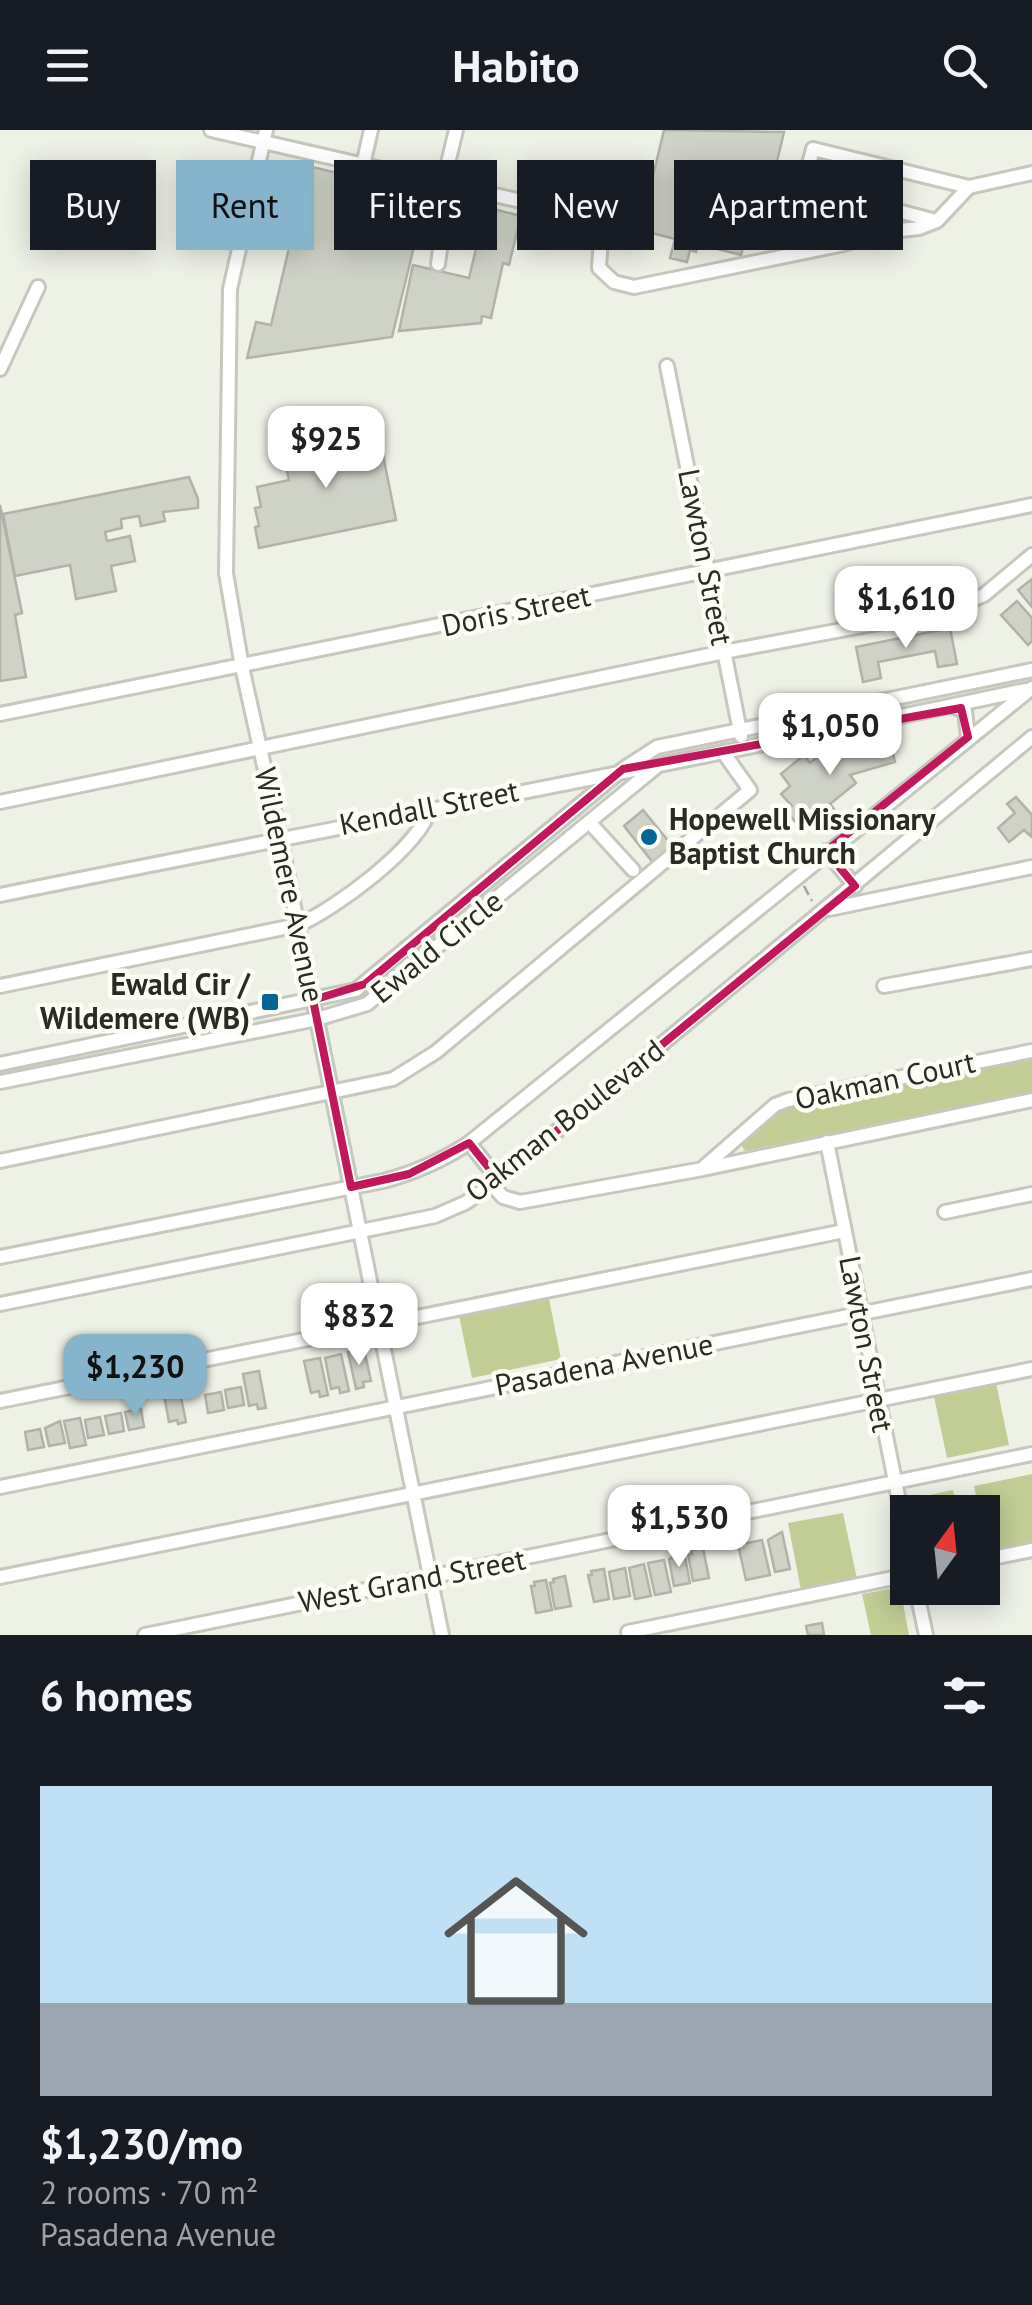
<!DOCTYPE html>
<meta charset="utf-8">
<style>
body{margin:0;font-family:"PT Sans",sans-serif;background:#242831;color:#f1f3f6;height:100vh;display:flex;flex-direction:column;font-size:38px;white-space:nowrap}
*{box-sizing:border-box;margin:0}
p{font-size:32px;color:#9ea1a6}
.icon{flex:none;width:55px;height:55px;fill:none;stroke:currentColor;stroke-width:2;stroke-linecap:round;stroke-linejoin:round}
.map{position:relative;height:1505px;overflow:hidden}
.panel{display:flex;flex-direction:column;background:#171b24;flex:1}
.panel>*{flex:none}
.top-card{position:absolute;left:30px;top:30px;width:972px;height:90px;display:flex;gap:20px}
.needle{width:65px;rotate:15deg}
.fabs{position:absolute;left:890px;top:1365px;display:grid;gap:20px}
.fabs a{display:grid;place-items:center;width:110px;height:110px;border-radius:0px;background:#171b24;box-shadow:0 5px 25px #0003;font-size:50px}
.price{position:absolute;translate:-50% -85px;padding:0 22px;border-radius:20px;background:#fff;color:#222;font-size:32px;line-height:65px;filter:drop-shadow(0 2px 5px #0008)}
.price::after{content:'';position:absolute;left:50%;top:60px;width:30px;height:22px;margin-left:-15px;background:inherit;clip-path:polygon(0 0,100% 0,50% 100%)}
.price.active{background:#86b4ca;color:#111}
ul{padding:0;list-style:none}
li{display:grid;align-content:center;gap:20px;height:530px;padding:0 40px}
li+li{border-top:2px solid #363941}
li span{display:grid;place-items:center;height:310px;border-radius:0px;color:#555}
li>.icon{margin-inline-start:auto}
span .icon{width:180px;height:180px;fill:#fffc;stroke-width:1}
li b{font-size:42px}
h2{display:flex;justify-content:space-between;align-items:center;height:120px;padding:0 40px;font-size:42px}
.tag{padding:0 35px;border-radius:0px;background:#171b24;box-shadow:0 5px 25px #0003;font-size:35px;line-height:90px}
.tag.active{background:#86b4ca;color:#111}
header{display:flex;justify-content:space-between;align-items:center;height:130px;padding:0 40px;background:#171b24;font-size:45px;font-weight:600}
.map>svg:first-child{display:block}
.green{fill:#c2cd96}
.building{fill:#cfd2c7;stroke:#b1b3a8;stroke-width:2.5}
.lines{fill:none;stroke-linecap:round;stroke-linejoin:round}
.minor-casing{stroke:#c6c8bd;stroke-width:18}
.path{stroke:#a2a49c;stroke-width:2.5;stroke-dasharray:10 5;stroke-linecap:butt}
.minor{stroke:#fff;stroke-width:12}
.marked{fill:none;stroke:#c2185b;stroke-width:8;stroke-linejoin:round}
.poi-dot{fill:#036695;stroke:#fcfef3;stroke-width:4}
.labels{text-anchor:middle;stroke-width:9;stroke-linejoin:round;paint-order:stroke}
.street-label{font-size:30px;fill:#2a2b27;stroke:#fcfef3}
.poi-label{font-size:30px;font-weight:bold;fill:#2a2b27;stroke:#fcfef3;text-anchor:start}
</style>
<header><svg class="icon" aria-label="menu" viewBox="0 0 24 24"><path d="M4 6h16M4 12h16M4 18h16"/></svg>Habito<svg class="icon" aria-label="search" viewBox="0 0 24 24"><circle cx="10" cy="10" r="6"/><path d="M15 15l6 6"/></svg></header>
<div class="map">
<svg width="1032" height="1505" viewBox="0 0 1032 1505">
<rect width="100%" height="100%" fill="#eef1e6"/>
<!-- green -->
<g class="green">
<polygon points="1032,926 1032,964 745,1021 740,1013 774,985 795,974"/>
<polygon points="548,1164 561,1229 472,1248 458,1181"/>
<polygon points="995,1248 1009,1315 947,1328 933,1262"/>
<polygon points="1032,1344 1032,1413 988,1422 982,1382 979,1382 974,1356"/>
<polygon points="953,1360 958,1382 919,1382 915,1368"/>
<polygon points="843,1383 857,1449 801,1460 788,1393"/>
<polygon points="900,1457 909,1505 871,1505 862,1464"/>
</g>
<!-- building -->
<g class="building">
<polygon points="664,0 784,2 774,44 769,43 767,50 779,53 774,71 756,66 741,125 698,114 696,122 690,120 687,132 670,128 675,109 640,100"/>
<polygon points="308,36 354,47 351,58 373,63 376,51 427,63 392,207 247,228 256,192 271,195"/>
<polygon points="486,77 521,86 509,135 503,133 491,188 482,186 481,193 399,201 413,135 469,148"/>
<polygon points="373,301 381,315 396,390 259,418 255,397 259,396 255,378 261,377 257,357 289,350 282,319"/>
<polygon points="189,347 198,369 198,378 163,382 165,391 141,396 139,386 121,389 122,398 105,402 107,411 130,406 135,431 111,436 116,461 76,469 70,435 15,446 3,384"/>
<polygon points="0,375 22,483 15,485 26,547 0,551"/>
<polygon points="1032,449 1032,477 1018,460"/>
<polygon points="1017,471 1032,488 1032,511 1028,515 1001,485"/>
<polygon points="950,498 957,534 938,537 935,521 878,532 881,548 863,552 856,517"/>
<polygon points="889,609 895,632 850,645 856,653 830,674 835,680 819,694 812,685 799,696 786,681 792,676 781,664 790,656 781,644 804,625 810,633 829,618 851,612 853,619"/>
<polygon points="1016,667 1032,685 1032,707 1024,700 1009,712 998,698 1015,683 1007,674"/>
<polygon points="643,680 674,718 654,734 624,696"/>
<polygon points="364,1219 371,1251 363,1252 364,1257 356,1259 348,1222"/>
<polygon points="341,1224 349,1261 340,1263 339,1257 331,1259 325,1228"/>
<polygon points="320,1228 328,1265 320,1267 319,1261 311,1263 304,1231"/>
<polygon points="259,1241 266,1278 258,1279 257,1274 249,1276 243,1244"/>
<polygon points="179,1257 186,1292 178,1294 177,1290 169,1292 163,1260"/>
<polygon points="241,1257 244,1275 228,1278 225,1260"/>
<polygon points="221,1262 224,1280 208,1283 205,1265"/>
<polygon points="141,1279 144,1297 129,1300 125,1282"/>
<polygon points="121,1283 124,1301 109,1304 105,1286"/>
<polygon points="100,1287 104,1305 88,1308 85,1290"/>
<polygon points="80,1288 86,1315 70,1318 64,1291"/>
<polygon points="60,1291 65,1313 49,1316 45,1298"/>
<polygon points="40,1299 44,1317 28,1320 25,1302"/>
<polygon points="782,1402 790,1439 775,1442 768,1410"/>
<polygon points="762,1410 770,1445 746,1450 738,1415"/>
<polygon points="703,1418 709,1448 693,1451 688,1424 692,1424 691,1420"/>
<polygon points="684,1422 690,1453 674,1456 669,1429 672,1428 672,1425"/>
<polygon points="664,1430 671,1462 655,1465 648,1433"/>
<polygon points="644,1434 651,1466 635,1469 629,1438"/>
<polygon points="625,1438 630,1466 614,1469 609,1442"/>
<polygon points="604,1439 609,1469 594,1472 588,1445 592,1445 591,1441"/>
<polygon points="565,1446 571,1476 555,1479 550,1453 554,1452 553,1449"/>
<polygon points="546,1450 552,1480 536,1483 531,1456 535,1456 534,1452"/>
<polygon points="822,1493 824,1505 808,1505 806,1496"/>
</g>
<g class="lines">
<!-- minor casing -->
<g class="minor-casing">
<g id="minor">
<polyline points="211,0 521,71"/>
<polyline points="266,0 230,159 226,443 242,537 280,708 442,1505"/>
<polyline points="363,35 371,0"/>
<polyline points="443,54 456,0"/>
<polyline points="803,56 936,91"/>
<polyline points="791,77 882,102"/>
<polyline points="797,79 813,19 969,57"/>
<polyline points="601,107 599,138 614,152 634,157 844,114 882,102 919,98 937,91 969,57 1032,43"/>
<polyline points="438,134 449,55"/>
<polyline points="667,236 741,606"/>
<polyline points="0,239 38,157"/>
<polyline points="952,576 965,581 968,607"/>
<polyline points="0,584 1032,375"/>
<polyline points="0,672 724,522 948,480 984,465 1032,425"/>
<polyline points="589,692 633,740"/>
<polyline points="826,721 855,756"/>
<path d="M0 765C342 696 684 633 1025 560"/>
<polyline points="829,779 1032,737"/>
<path d="M0 856 298 795C335 779 420 717 430 678"/>
<polyline points="884,856 1032,829"/>
<polyline points="0,934 356,860 623,639 657,617 1032,540"/>
<polyline points="0,952 317,889 367,874 656,637"/>
<polyline points="827,1012 908,1416"/>
<polyline points="469,1013 498,1049"/>
<polyline points="0,1031 393,949 436,922 750,660 723,622"/>
<polyline points="704,1037 775,975 788,970 1032,921"/>
<polyline points="492,1055 503,1067 520,1072 703,1039 1032,970"/>
<polyline points="945,1082 1032,1064"/>
<path d="M0 1127 383 1051C415 1043 441 1031 469 1013L1032 558"/>
<polyline points="0,1174 435,1086 465,1073 492,1055 1032,607"/>
<polyline points="0,1271 844,1101"/>
<polyline points="0,1357 1032,1149"/>
<polyline points="982,1430 1032,1420"/>
<polyline points="0,1447 1032,1239"/>
<polyline points="916,1458 926,1505"/>
<polyline points="628,1502 908,1445"/>
<polyline points="145,1505 1032,1324"/>
</g>
</g>
<!-- path -->
<polyline class="path" points="804,756 812,771"/>
<!-- minor -->
<use href="#minor" class="minor"/>
</g>
<!-- marked area -->
<path class="marked" d="M961 578 968 607 826 721 855 756 498 1049 469 1013 409 1044 351 1057 313 870 365 854 623 639Z"/>
<!-- markers -->
<g class="poi-dot">
<circle cx="649" cy="707" r="10"/>
<rect x="260" y="862" width="20" height="20" rx="5"/>
</g>
<g class="labels">
<!-- street labels -->
<g class="street-label">
<text transform="translate(705 427) rotate(79)" y="10">Lawton Street</text>
<text transform="translate(516 481) rotate(-12)" y="10">Doris Street</text>
<text transform="translate(429 678) rotate(-11)" y="10">Kendall Street</text>
<text transform="translate(289 755) rotate(78)" y="10">Wildemere Avenue</text>
<text transform="translate(437 817) rotate(-39)" y="10">Ewald Circle</text>
<text transform="translate(885 951) rotate(-12)" y="10">Oakman Court</text>
<text transform="translate(565 991) rotate(-38)" y="10">Oakman Boulevard</text>
<text transform="translate(866 1214) rotate(79)" y="10">Lawton Street</text>
<text transform="translate(604 1235) rotate(-11)" y="10">Pasadena Avenue</text>
<text transform="translate(412 1451) rotate(-11)" y="10">West Grand Street</text>
</g>
<!-- poi labels -->
<g class="poi-label">
<text x="669" y="700">Hopewell Missionary<tspan x="669" dy="34">Baptist Church</tspan></text>
<text x="250" y="865" text-anchor="end">Ewald Cir /<tspan x="250" dy="34">Wildemere (WB)</tspan></text>
</g>
</g>
</svg>
<div class="fabs">
<a><svg class="needle" viewBox="-14 -14 28 28"><path d="M0-13l5 13h-10z" fill="#e53935"/><path d="M0 13l5-13h-10z" fill="#9ea1a6"/></svg></a>
</div>
<b class="price" style="left:326px;top:361px">$925</b>
<b class="price" style="left:906px;top:521px">$1,610</b>
<b class="price" style="left:830px;top:648px">$1,050</b>
<b class="price" style="left:359px;top:1238px">$832</b>
<b class="price active" style="left:135px;top:1289px">$1,230</b>
<b class="price" style="left:679px;top:1440px">$1,530</b>
<div class="top-card">
<a class="tag">Buy</a>
<a class="tag active">Rent</a>
<a class="tag">Filters</a>
<a class="tag">New</a>
<a class="tag">Apartment</a>
</div>
</div>
<section class="panel">
<h2>6 homes<svg class="icon" aria-label="filters" viewBox="0 0 24 24"><path d="M4 7h16M4 17h16"/><circle cx="9" cy="7" r="2"/><circle cx="15" cy="17" r="2"/></svg></h2>
<ul>
<li><span style="background:linear-gradient(#bfe0f5 70%,#9aa5b1 0)"><svg class="icon" aria-label="home" viewBox="0 0 24 24"><path d="M3 11l9-7 9 7M6 9v11h12V9"/></svg></span><div><b>$1,230/mo</b><p>2 rooms · 70 m²</p><p>Pasadena Avenue</p></div></li>
</ul>
</section>
